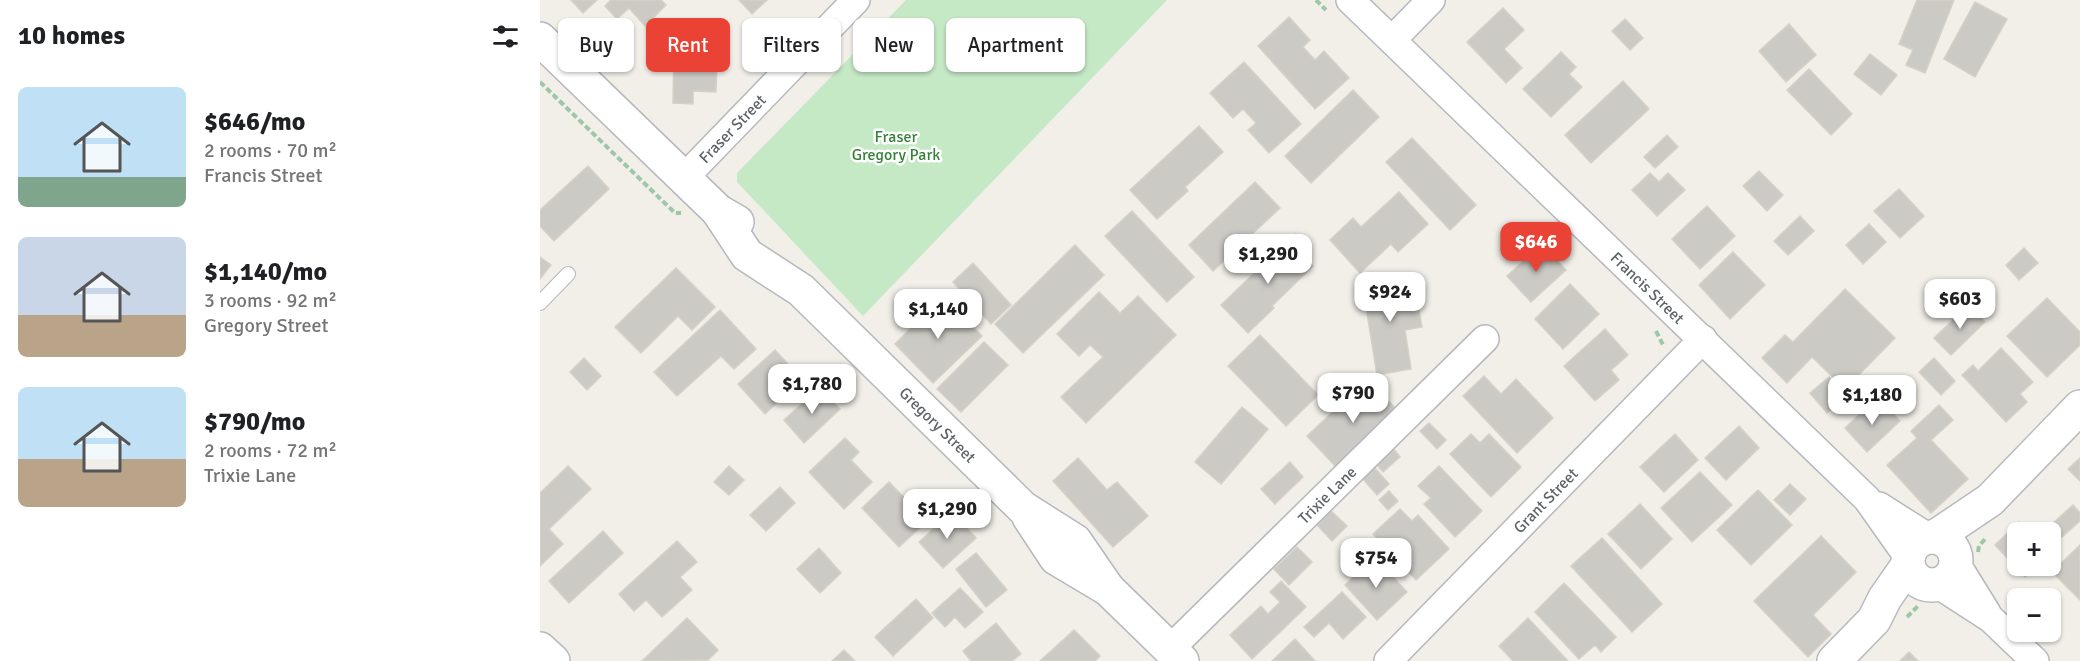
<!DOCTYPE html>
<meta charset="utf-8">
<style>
body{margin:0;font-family:Signika,sans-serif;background:#f2f2f2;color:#202124;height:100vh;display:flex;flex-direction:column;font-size:22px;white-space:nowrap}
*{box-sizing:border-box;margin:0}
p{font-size:20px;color:#757577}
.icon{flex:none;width:33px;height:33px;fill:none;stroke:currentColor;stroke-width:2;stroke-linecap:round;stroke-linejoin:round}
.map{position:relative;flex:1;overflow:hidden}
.panel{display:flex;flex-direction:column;background:#fff;width:540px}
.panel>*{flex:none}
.guide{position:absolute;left:18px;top:18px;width:570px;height:54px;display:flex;gap:12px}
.controls{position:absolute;left:1467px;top:522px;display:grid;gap:12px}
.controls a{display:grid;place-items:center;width:54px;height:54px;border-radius:9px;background:#fff;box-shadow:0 2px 4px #0004;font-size:30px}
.price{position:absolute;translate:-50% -51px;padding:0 14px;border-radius:12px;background:#fff;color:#222;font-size:20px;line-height:39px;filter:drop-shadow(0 2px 3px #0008)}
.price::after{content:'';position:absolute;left:50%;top:36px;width:18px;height:14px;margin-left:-9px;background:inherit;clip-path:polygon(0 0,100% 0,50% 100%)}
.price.selected{background:#ea4335;color:#fff}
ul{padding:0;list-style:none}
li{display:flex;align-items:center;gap:18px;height:150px;padding:0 18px}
li span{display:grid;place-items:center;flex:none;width:168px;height:120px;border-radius:9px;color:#555}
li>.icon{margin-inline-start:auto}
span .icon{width:72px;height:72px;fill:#fffc;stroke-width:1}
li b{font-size:26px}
h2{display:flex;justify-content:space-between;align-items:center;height:72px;padding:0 18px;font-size:26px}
.pill{padding:0 21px;border-radius:9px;background:#fff;box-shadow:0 2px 4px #0004;font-size:21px;line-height:54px}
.pill.selected{background:#ea4335;color:#fff}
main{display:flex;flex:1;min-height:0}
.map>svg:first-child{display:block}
.green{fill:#c5e8c5}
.building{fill:#cccac5;stroke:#d6d1c6;stroke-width:1.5}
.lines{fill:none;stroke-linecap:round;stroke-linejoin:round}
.service-casing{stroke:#b5b8bc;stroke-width:16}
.minor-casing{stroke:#b5b8bc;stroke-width:30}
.tertiary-casing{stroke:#b5b8bc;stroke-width:36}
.secondary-casing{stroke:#b6babf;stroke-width:36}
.path{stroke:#9cc7a9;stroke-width:4;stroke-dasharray:6 3;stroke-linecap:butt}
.service{stroke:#fff;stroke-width:14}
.minor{stroke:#fff;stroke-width:27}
.tertiary{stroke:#fff;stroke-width:33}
.secondary{stroke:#fff;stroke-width:33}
.labels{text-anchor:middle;stroke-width:5;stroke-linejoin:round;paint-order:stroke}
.street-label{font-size:16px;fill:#5f6368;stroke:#fff}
.park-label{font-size:16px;fill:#348238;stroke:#fff}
</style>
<main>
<section class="panel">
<h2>10 homes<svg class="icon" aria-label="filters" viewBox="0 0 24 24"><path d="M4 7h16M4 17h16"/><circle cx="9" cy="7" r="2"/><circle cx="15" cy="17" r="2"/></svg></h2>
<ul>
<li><span style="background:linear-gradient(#bfe0f5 75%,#7fa58c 0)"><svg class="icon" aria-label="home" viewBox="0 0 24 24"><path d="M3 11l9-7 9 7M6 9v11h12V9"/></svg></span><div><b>$646/mo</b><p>2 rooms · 70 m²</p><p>Francis Street</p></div></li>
<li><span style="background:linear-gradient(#c9d6e8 65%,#b9a48a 0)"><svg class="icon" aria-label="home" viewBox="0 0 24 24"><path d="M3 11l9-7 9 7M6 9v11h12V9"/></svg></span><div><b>$1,140/mo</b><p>3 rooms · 92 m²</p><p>Gregory Street</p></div></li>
<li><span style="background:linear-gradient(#bfe0f5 60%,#b9a48a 0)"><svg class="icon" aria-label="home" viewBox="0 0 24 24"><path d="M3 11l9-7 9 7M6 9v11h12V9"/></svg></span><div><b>$790/mo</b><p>2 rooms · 72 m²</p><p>Trixie Lane</p></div></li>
</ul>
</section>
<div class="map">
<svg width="1540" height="661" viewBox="0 0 1540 661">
<rect width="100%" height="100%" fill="#f1efe8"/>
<!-- green -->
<polygon class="green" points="366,0 627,0 323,316 197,182 197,173"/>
<!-- building -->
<g class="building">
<polygon points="31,0 57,0 43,13"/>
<polygon points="71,0 121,0 126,5 105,26 89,8 77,19 65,6"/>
<polygon points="199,0 227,0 212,14"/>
<polygon points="1377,0 1414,0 1385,73 1366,65 1373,50 1359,44"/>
<polygon points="1435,2 1467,19 1435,77 1404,59"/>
<polygon points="963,8 984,30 964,49 982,68 966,83 927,42"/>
<polygon points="749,17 770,40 763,47 775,60 784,51 809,78 775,109 718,46"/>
<polygon points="1085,19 1103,38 1090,50 1072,31"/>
<polygon points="1249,24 1276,55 1246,82 1219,51"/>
<polygon points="146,30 178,32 176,92 153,91 153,104 133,103 134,47 145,48"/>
<polygon points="1021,52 1036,67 1029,74 1042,87 1011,117 983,89"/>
<polygon points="1330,54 1357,75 1341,95 1314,74"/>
<polygon points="704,62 761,124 729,153 708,130 716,123 703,109 693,118 670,93"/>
<polygon points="1269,69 1312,114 1291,135 1247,90"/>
<polygon points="1083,81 1109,109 1051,163 1025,135"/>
<polygon points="813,90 839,117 771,183 745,156"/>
<polygon points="659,126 683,152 645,187 648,191 617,219 590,190"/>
<polygon points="1127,135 1138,147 1115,168 1104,157"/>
<polygon points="872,138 936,205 910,230 846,162"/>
<polygon points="48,166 69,189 14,241 0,226 0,210"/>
<polygon points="1219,171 1243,195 1227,211 1203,186"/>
<polygon points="1110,173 1119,182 1128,173 1145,190 1117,216 1092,190"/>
<polygon points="715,182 740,208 673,271 649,245"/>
<polygon points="1359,189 1384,216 1360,238 1334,211"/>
<polygon points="859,192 888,224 858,252 851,244 820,273 790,240 813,218 821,227"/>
<polygon points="1167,206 1195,236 1160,269 1132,239"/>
<polygon points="592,211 654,277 627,302 565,236"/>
<polygon points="1260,216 1274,231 1248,255 1234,241"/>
<polygon points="1329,224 1346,242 1323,264 1306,245"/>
<polygon points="755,234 767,247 760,253 773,266 732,306 734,308 708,333 681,305"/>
<polygon points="1002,244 1026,270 991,302 967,276"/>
<polygon points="535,245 564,275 483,353 455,324"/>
<polygon points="1484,248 1498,263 1479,280 1466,265"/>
<polygon points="1193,252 1225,285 1190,319 1159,285"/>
<polygon points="0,257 11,265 0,279"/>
<polygon points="433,263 471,305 451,324 413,282"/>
<polygon points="136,268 175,307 152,330 138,316 101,353 75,327"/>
<polygon points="863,275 869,307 878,305 882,327 865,330 871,369 837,375 822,282"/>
<polygon points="1030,284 1059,314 1023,349 995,319"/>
<polygon points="1305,289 1355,338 1305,389 1272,357 1247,383 1222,358 1245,335 1253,342"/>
<polygon points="559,292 580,313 598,296 636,335 546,423 521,397 563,357 550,345 539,356 517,334"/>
<polygon points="403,296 442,336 393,383 355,344"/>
<polygon points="1507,298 1540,332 1540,345 1507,377 1467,336"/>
<polygon points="1429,305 1445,322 1411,355 1394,338"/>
<polygon points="180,310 216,349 194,369 181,356 137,396 114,372"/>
<polygon points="1065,329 1088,355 1071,370 1079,380 1055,401 1024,366"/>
<polygon points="720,335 778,395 746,426 688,366"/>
<polygon points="444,342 468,365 421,412 397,389"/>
<polygon points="1461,348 1493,382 1480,394 1487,402 1466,422 1422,375 1433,365 1438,371"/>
<polygon points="235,350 262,379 225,414 198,384"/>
<polygon points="44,358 61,376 47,390 30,372"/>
<polygon points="1394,358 1415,381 1401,395 1379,372"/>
<polygon points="944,376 961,394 976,379 1013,418 977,453 923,396"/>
<polygon points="1289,377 1306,397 1287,413 1270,393"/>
<polygon points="828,379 858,411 797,468 767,436"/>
<polygon points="279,388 300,409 264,443 244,420"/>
<polygon points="1330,404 1338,413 1346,406 1360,421 1327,452 1305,428"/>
<polygon points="1399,405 1413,420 1391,440 1428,479 1391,513 1347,465 1377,438 1371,431"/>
<polygon points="702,407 728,429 681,484 655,462"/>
<polygon points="889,423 906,440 897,449 880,431"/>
<polygon points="1199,426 1219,448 1186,480 1165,458"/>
<polygon points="931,434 940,443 949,434 981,467 951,497 910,454"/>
<polygon points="1135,434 1158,460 1124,492 1100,467"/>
<polygon points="305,438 319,452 311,460 332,482 304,509 269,472"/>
<polygon points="853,448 860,457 843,472 836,464"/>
<polygon points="538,458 567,490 577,482 608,516 573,547 513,481"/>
<polygon points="1540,458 1540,481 1528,469"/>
<polygon points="750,462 763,477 735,504 721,489"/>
<polygon points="28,466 51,489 9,529 23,544 0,566 0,493"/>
<polygon points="189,466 204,480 189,495 174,482"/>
<polygon points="899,466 942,511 915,537 884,504 891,498 878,486"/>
<polygon points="834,467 849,484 837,495 822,478"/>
<polygon points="1160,472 1192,505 1152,542 1121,508"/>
<polygon points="349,482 387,521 359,547 322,508"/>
<polygon points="1250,484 1266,499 1250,515 1234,500"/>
<polygon points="240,487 255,503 226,531 210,515"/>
<polygon points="1218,490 1252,525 1211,565 1177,530"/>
<polygon points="849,491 858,501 848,510 839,500"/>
<polygon points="1100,504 1132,539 1101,569 1068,534"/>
<polygon points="1533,505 1540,513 1540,521 1514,544 1510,541 1510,532 1503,532"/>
<polygon points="860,509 872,521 878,515 909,549 876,580 833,534"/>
<polygon points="791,511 807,526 792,541 777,525"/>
<polygon points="412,512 436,538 403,568 379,542"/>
<polygon points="1479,522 1489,532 1478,532 1478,566 1498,566 1485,577 1455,545"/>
<polygon points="63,531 83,553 29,603 9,581"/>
<polygon points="1281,536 1316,572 1273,615 1291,634 1268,657 1214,601"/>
<polygon points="1062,538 1122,604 1092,632 1031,566"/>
<polygon points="137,541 157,562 140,577 152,590 122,617 106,600 94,611 79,594"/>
<polygon points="1540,545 1540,600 1512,572"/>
<polygon points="757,547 772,562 749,585 734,569"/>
<polygon points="279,548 301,573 280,593 257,569"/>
<polygon points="436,553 467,590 446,607 416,569"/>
<polygon points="834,557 867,592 837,620 805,585"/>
<polygon points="741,581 766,607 712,659 690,635 721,606 728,614 740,602 730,592"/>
<polygon points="1024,583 1076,637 1061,652 1055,645 1039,659 995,612"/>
<polygon points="420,588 443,612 425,628 415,617 405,627 392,613"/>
<polygon points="802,592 826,617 803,639 789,623 774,637 764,627"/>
<polygon points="376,599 393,618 353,656 335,637"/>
<polygon points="147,618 178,650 168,660 102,661"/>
<polygon points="988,618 1028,661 973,661 959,646"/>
<polygon points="456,623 481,654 472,661 431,661 423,651"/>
<polygon points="534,630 560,656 555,661 500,661"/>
<polygon points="755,639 775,661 732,661"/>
<polygon points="304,650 315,661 292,661"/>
<polygon points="1369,652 1378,661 1360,661"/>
</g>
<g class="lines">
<!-- service casing -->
<g class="service-casing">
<polyline id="service" points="0,303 28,274"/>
</g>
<!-- minor casing -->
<g class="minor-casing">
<g id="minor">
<path id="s1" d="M810 0 1327 499 1368 557"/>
<polyline points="852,40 891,0"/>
<path id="s2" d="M144 178 316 0"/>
<polyline points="1339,506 1388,537"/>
<polyline points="1416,563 1447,613"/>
<polyline points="1397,584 1451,619 1495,661"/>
<path id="s3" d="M630 649 945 339"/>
<path id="s4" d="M848 661 1163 339"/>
</g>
</g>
<!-- tertiary casing -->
<g class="tertiary-casing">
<g id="tertiary">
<polyline points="0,39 178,211 197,222"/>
<path id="s5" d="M178 211 207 255 261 290 483 508 535 541 568 589"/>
<polyline points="489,517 516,558 568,589 642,661"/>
</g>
</g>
<!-- secondary casing -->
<g class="secondary-casing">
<g id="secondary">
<circle cx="1392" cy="561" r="24"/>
<polyline points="1395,537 1450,500 1540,407"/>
<polyline points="0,649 13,661"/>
<polyline points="1294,661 1334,620 1345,598 1368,565"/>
</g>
</g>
<!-- path -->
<g class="path">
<polyline points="776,0 786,10"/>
<polyline points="0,82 135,213 141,213"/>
<polyline points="1116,331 1123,345"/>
<polyline points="1438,552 1439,546 1446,538"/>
<polyline points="1367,617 1379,605"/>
</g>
<!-- service -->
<use href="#service" class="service"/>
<!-- minor -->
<use href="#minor" class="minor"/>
<!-- tertiary -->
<use href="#tertiary" class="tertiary"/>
<!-- secondary -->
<use href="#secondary" class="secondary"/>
</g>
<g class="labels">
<!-- street labels -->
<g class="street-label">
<text dy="6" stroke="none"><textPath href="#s2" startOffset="69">Fraser Street</textPath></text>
<text dy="6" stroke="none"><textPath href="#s1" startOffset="414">Francis Street</textPath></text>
<text dy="6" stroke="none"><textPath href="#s5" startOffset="309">Gregory Street</textPath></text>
<text dy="6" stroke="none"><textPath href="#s3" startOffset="220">Trixie Lane</textPath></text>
<text dy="6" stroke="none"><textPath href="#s4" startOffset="225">Grant Street</textPath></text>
</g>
<!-- park labels -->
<g class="park-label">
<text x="356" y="142">Fraser<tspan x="356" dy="18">Gregory Park</tspan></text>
</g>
</g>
</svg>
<div class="controls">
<a>+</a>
<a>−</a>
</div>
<b class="price selected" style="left:996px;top:273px">$646</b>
<b class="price" style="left:728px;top:285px">$1,290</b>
<b class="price" style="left:850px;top:323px">$924</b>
<b class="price" style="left:1420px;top:330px">$603</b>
<b class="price" style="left:398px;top:340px">$1,140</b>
<b class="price" style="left:272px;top:415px">$1,780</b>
<b class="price" style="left:813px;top:424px">$790</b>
<b class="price" style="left:1332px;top:426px">$1,180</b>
<b class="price" style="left:407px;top:540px">$1,290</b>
<b class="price" style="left:836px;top:589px">$754</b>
<div class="guide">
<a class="pill">Buy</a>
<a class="pill selected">Rent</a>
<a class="pill">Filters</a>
<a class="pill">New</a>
<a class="pill">Apartment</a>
</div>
</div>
</main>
